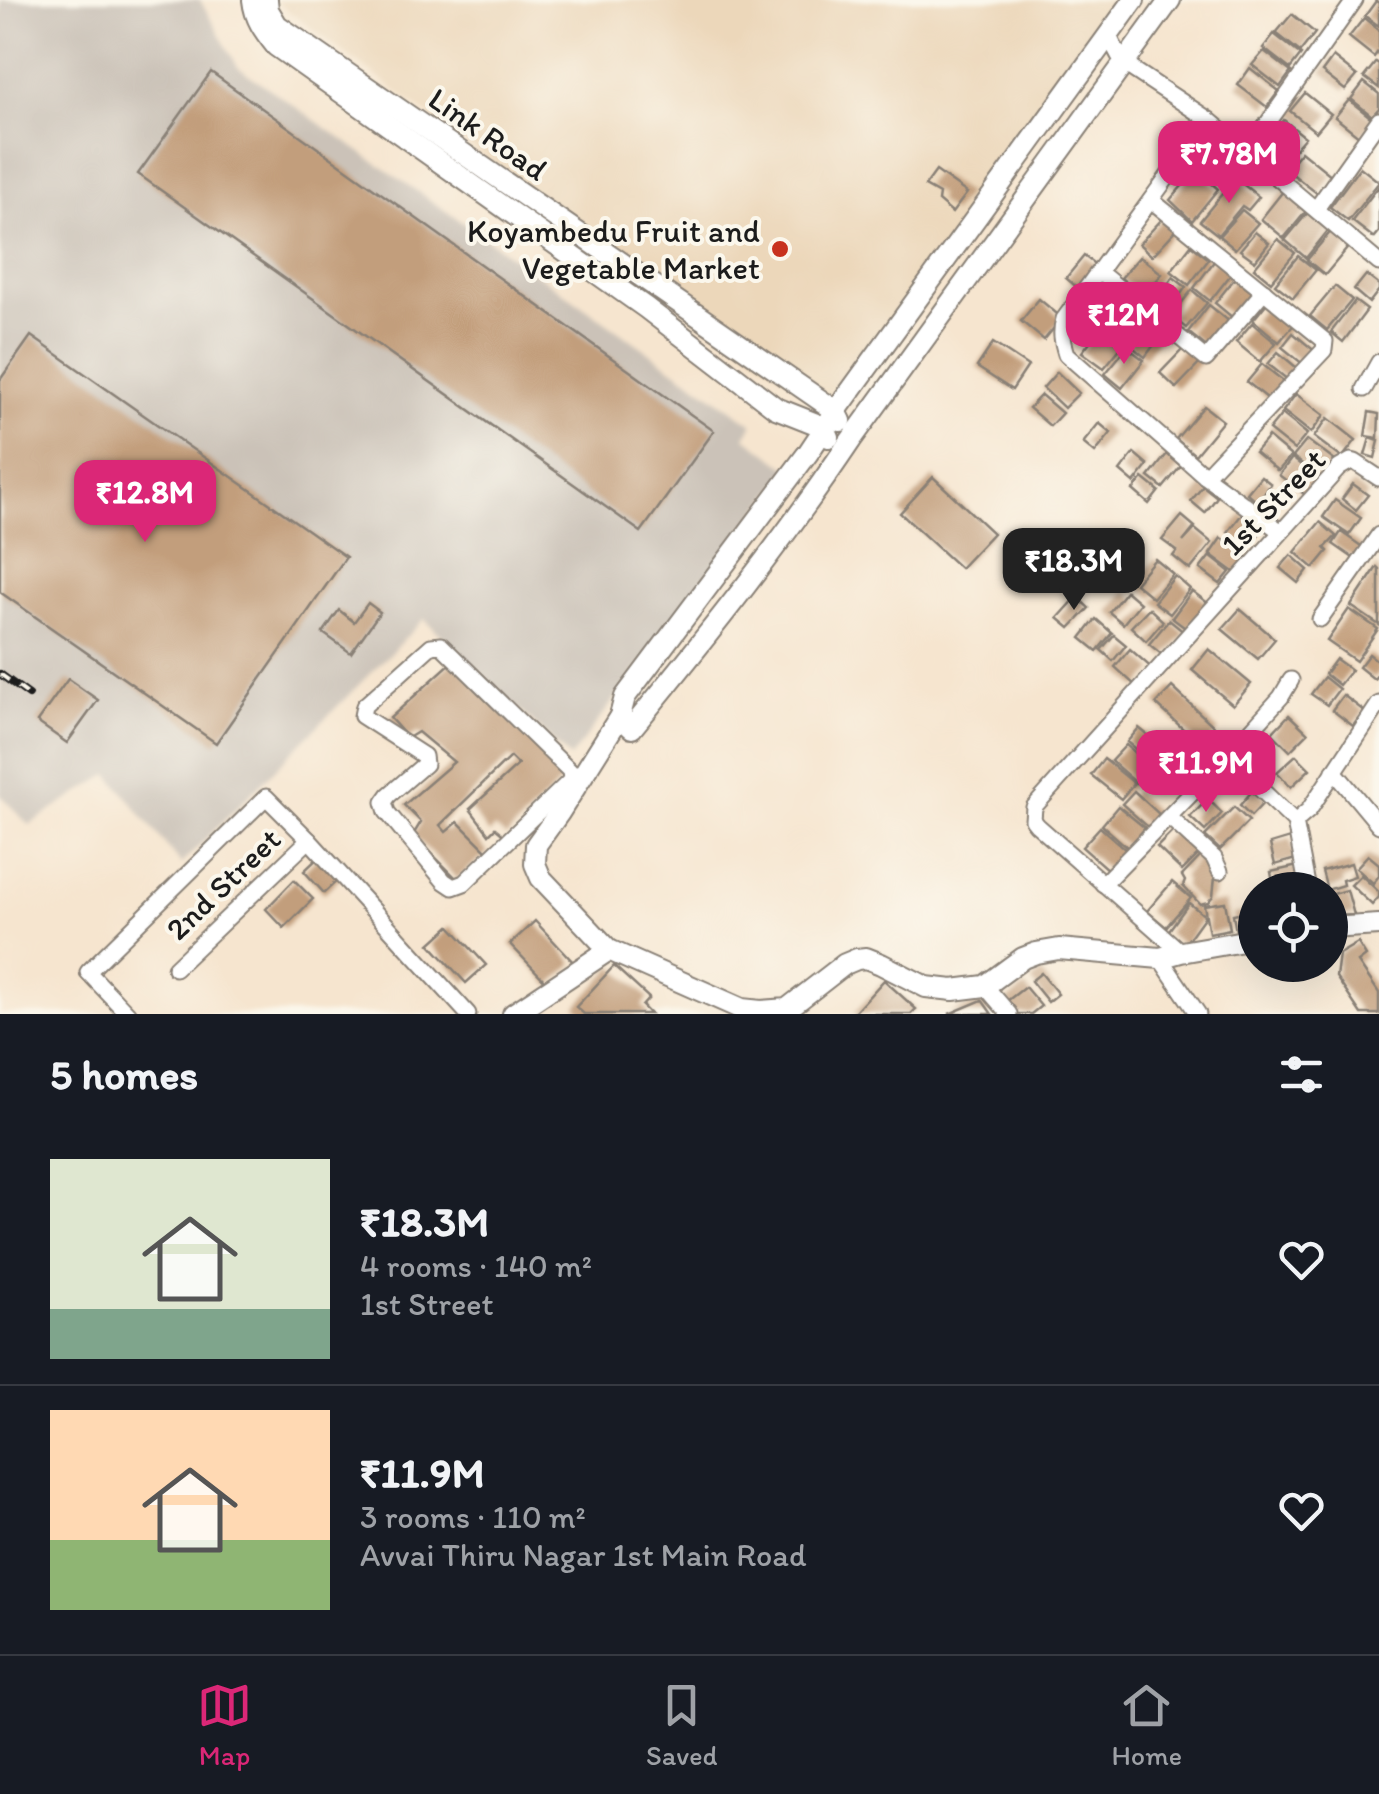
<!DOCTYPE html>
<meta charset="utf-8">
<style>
body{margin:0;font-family:Itim,sans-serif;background:#242831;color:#f1f3f6;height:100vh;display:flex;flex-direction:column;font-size:38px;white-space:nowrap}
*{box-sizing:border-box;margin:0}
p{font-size:32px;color:#9ea1a6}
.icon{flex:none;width:55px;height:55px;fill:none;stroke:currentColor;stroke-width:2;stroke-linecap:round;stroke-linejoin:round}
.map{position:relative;height:1014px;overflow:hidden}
.side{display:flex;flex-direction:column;background:#171b24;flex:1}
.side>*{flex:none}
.tools{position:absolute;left:1238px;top:872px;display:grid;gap:20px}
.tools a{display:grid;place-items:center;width:110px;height:110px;border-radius:50%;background:#171b24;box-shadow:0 10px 40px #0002;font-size:50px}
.price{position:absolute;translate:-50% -85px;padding:0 22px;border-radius:20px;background:#db2777;color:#fff;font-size:32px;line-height:65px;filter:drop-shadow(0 2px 5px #0008)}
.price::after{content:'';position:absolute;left:50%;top:60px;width:30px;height:22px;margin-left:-15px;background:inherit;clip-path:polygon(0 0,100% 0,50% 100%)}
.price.on{background:#222;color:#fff}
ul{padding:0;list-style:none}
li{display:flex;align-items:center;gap:30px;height:250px;padding:0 50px}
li+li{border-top:2px solid #363941}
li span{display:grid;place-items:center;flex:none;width:280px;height:200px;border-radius:0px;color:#555}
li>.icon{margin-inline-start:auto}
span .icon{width:120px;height:120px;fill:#fffc;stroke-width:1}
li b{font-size:42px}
h2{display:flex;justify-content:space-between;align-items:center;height:120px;padding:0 50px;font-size:42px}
.menu{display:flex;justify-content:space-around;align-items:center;height:140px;border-top:2px solid #363941;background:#171b24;font-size:28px;color:#9ea1a6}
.menu a{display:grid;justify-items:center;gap:5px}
.menu .on{color:#db2777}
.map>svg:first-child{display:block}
.built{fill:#ecd7ba}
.industrial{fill:#cbc2b8}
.building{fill:#c29e7b}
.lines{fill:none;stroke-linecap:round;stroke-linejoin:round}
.minor-casing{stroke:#898076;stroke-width:19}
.tertiary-casing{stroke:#898076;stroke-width:24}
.minor{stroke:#fff;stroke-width:15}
.tertiary{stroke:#fff;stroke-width:20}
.rail-casing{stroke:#1c1c1c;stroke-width:8}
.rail{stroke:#fbf7ec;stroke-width:4;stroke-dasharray:11;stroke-linecap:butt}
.poi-dot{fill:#c8321e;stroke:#fbf7ec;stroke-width:4}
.labels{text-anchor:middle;stroke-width:8;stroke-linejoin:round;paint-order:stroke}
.street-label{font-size:32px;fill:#1c1c1c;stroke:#fbf7ec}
.poi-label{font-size:32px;fill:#1c1c1c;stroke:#fbf7ec;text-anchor:end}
</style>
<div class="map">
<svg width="1379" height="1014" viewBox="0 0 1379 1014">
<rect width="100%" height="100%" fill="#fbf7ec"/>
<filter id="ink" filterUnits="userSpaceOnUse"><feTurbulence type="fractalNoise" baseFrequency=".01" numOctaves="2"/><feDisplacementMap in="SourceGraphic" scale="20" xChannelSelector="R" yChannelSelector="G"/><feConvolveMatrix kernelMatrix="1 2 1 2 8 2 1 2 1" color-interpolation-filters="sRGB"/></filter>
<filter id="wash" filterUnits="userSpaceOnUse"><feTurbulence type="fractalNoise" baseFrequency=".0048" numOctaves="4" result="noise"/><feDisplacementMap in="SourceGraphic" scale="40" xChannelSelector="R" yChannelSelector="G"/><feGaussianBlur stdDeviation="2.25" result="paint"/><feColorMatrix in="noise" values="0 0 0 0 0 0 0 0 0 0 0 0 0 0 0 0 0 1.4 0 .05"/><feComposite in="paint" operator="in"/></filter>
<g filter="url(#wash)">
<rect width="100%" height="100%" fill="#f6e5cf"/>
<!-- built -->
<polygon class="built" points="274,0 1131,0 832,412 685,306"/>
<!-- industrial -->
<polygon class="industrial" points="0,0 200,0 238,67 753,424 745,437 790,469 570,758 424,619 181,864 109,774 29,825 0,795"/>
<g id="blocks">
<!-- building -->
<g class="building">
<polygon points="1376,1 1379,3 1379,26 1365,16"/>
<polygon points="1292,14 1315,33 1300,52 1276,33"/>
<polygon points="1364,18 1379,30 1379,50 1374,57 1349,37"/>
<polygon points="1274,34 1301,55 1290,69 1263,48"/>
<polygon points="1264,51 1291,72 1280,87 1252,65"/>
<polygon points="1333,57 1357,76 1345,90 1322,72"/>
<polygon points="1376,62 1379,64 1379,88 1364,77"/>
<polygon points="1250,68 1279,91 1267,107 1238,85"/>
<polygon points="211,72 714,431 641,532 138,174"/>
<polygon points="1364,82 1379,94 1379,108 1372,116 1351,99"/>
<polygon points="1305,93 1331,114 1316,132 1290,111"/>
<polygon points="1349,100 1374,120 1360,137 1335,117"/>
<polygon points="1284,120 1305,137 1284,162 1263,146"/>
<polygon points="1219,140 1234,151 1214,179 1199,168"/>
<polygon points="1301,151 1332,176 1318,194 1286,169"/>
<polygon points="1360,167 1379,182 1348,221 1330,207"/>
<polygon points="1196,170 1218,189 1192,221 1170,200"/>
<polygon points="936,171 967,193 952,213 938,201 939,194 925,186"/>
<polygon points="1235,178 1259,197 1248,210 1242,206 1218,235 1200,221"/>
<polygon points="1379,186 1379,232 1374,238 1352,221"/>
<polygon points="1284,190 1308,209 1284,238 1261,219"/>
<polygon points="1242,210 1258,223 1235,249 1219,236"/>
<polygon points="1310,210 1331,227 1306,258 1285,240"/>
<polygon points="1165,216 1178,228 1152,256 1139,244"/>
<polygon points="1333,229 1351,244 1325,275 1307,260"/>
<polygon points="1255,232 1269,243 1255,261 1240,250"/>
<polygon points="1278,239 1295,253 1271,282 1254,268"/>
<polygon points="1191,245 1209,259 1189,285 1171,271"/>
<polygon points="1084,256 1097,266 1079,289 1066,278"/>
<polygon points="1140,256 1162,274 1143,296 1121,278"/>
<polygon points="1298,256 1316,270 1293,298 1275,284"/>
<polygon points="1215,260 1232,273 1210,301 1194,288"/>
<polygon points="1366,275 1379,285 1379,290 1369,303 1354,290"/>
<polygon points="1173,277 1186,287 1169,310 1156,300"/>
<polygon points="1235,278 1253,292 1233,318 1215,303"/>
<polygon points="1335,286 1352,300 1327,330 1310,316"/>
<polygon points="1114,289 1140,315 1124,331 1099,305"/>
<polygon points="1192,290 1207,303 1186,328 1171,316"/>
<polygon points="1271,298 1298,320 1279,342 1253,320"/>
<polygon points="1039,299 1062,318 1044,340 1021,321"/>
<polygon points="1355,301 1367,310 1343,342 1331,332"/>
<polygon points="1209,305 1230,322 1209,349 1188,332"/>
<polygon points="1150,317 1166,329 1145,357 1129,344"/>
<polygon points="1252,323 1276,343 1260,362 1236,342"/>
<polygon points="1100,329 1122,346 1104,368 1082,352"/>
<polygon points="1293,333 1316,352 1304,365 1282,347"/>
<polygon points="31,336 346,557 216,743 0,592 0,380"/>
<polygon points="993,343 1028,366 1012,390 977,367"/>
<polygon points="1127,347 1144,360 1122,388 1105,374"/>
<polygon points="1185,347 1201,362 1176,388 1160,373"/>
<polygon points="1278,352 1297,368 1288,380 1268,364"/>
<polygon points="1262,364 1287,384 1272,402 1247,382"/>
<polygon points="1057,372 1079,393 1064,408 1043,388"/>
<polygon points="1296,394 1324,415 1311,433 1283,411"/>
<polygon points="1041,395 1062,413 1050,426 1029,408"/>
<polygon points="1204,406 1223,421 1195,455 1176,439"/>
<polygon points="1369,412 1379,414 1378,438 1365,436"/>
<polygon points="1282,414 1307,434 1294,450 1269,430"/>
<polygon points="1328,418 1356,440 1342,458 1314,437"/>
<polygon points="1099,423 1111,433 1095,453 1083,443"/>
<polygon points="1268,437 1291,456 1278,471 1255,452"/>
<polygon points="1370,438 1379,441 1375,458 1365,455"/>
<polygon points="1307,440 1335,461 1321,478 1293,457"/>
<polygon points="1134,453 1148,465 1134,483 1120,471"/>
<polygon points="1167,454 1181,466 1163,488 1149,477"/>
<polygon points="1292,458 1320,480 1308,497 1279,475"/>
<polygon points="1261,476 1271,484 1257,502 1247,493"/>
<polygon points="933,477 993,533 960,568 900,513"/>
<polygon points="1143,478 1159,491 1149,504 1133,490"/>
<polygon points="1353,484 1368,495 1356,510 1342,499"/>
<polygon points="1203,486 1217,497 1205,513 1191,501"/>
<polygon points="1335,500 1361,518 1349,535 1323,517"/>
<polygon points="1242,514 1262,530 1248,548 1228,532"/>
<polygon points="1182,516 1195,527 1183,542 1195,529 1212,543 1190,570 1173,556 1177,551 1162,540"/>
<polygon points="1320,522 1336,536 1325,548 1328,551 1314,568 1295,552"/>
<polygon points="1341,532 1364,548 1356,560 1333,544"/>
<polygon points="1221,538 1249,559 1237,574 1210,554"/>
<polygon points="1291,555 1308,570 1298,583 1280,568"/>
<polygon points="1210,556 1230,572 1220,584 1200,569"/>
<polygon points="1155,559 1173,574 1153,598 1135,583"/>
<polygon points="1377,567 1379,569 1379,625 1351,606"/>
<polygon points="1175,576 1190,589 1170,614 1154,602"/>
<polygon points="1126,591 1140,603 1123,624 1109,612"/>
<polygon points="1192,591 1209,604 1188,630 1172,618"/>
<polygon points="1077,597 1089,608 1070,628 1058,618"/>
<polygon points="368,603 380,612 351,653 323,633 339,610 354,622"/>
<polygon points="1149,608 1163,621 1146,641 1131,627"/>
<polygon points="1240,609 1275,639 1258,659 1222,629"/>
<polygon points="1349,609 1378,629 1356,661 1327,641"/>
<polygon points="1096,619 1112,633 1097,651 1081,638"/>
<polygon points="1169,620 1185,633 1165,657 1149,644"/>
<polygon points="1114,635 1126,645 1113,661 1101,650"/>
<polygon points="1130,649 1154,670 1138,688 1115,667"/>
<polygon points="1209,649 1251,684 1233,705 1192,670"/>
<polygon points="1369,654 1379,662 1379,673 1374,679 1359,667"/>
<polygon points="1336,659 1351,670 1339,685 1325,674"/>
<polygon points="453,661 565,777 506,837 495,828 489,834 470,809 518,765 510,757 440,825 446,832 458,822 488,852 457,879 413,835 421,822 404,805 454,762 418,732 408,738 390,718"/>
<polygon points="1324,677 1339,689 1327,705 1311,694"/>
<polygon points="68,679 98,700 67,743 37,722"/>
<polygon points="1172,687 1219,731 1203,748 1208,753 1196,766 1180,752 1193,738 1156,704"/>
<polygon points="1343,695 1364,711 1353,726 1332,710"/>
<polygon points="1289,715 1308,733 1290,751 1272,733"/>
<polygon points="1139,728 1165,749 1153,764 1127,742"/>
<polygon points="1126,745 1151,766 1136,783 1111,761"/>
<polygon points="1296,755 1310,769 1291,787 1277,772"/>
<polygon points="1104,759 1134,783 1121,799 1091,775"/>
<polygon points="1255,788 1267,799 1251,816 1240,805"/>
<polygon points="1134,791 1159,814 1148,827 1122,804"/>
<polygon points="1208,799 1222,813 1205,831 1190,817"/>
<polygon points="1118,806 1145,828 1128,848 1102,825"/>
<polygon points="1234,807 1249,821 1220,850 1205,836"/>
<polygon points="1100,827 1126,850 1108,870 1082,847"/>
<polygon points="1174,830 1199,854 1182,871 1157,847"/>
<polygon points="1290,838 1296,859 1275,865 1270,844"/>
<polygon points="322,854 342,876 324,893 304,871"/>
<polygon points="1203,854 1216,868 1213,896 1208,902 1200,904 1183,886 1185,881 1182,876"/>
<polygon points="1368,855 1379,864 1379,876 1373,883 1356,868"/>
<polygon points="1351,863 1355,876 1342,880 1343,885 1327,890 1322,871"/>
<polygon points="1298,866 1302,883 1274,889 1271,872"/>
<polygon points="1361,875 1379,892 1379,897 1372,905 1351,885"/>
<polygon points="294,880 313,899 284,928 266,909"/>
<polygon points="1172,882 1191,898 1166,927 1147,911"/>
<polygon points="1347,890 1354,915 1333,916 1330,895"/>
<polygon points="1225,902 1230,929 1209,933 1204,905"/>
<polygon points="1189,903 1205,916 1184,945 1167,933"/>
<polygon points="1254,910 1255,929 1236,932 1233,914"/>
<polygon points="535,921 574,963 550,986 510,944"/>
<polygon points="450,926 486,965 466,983 430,944"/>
<polygon points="1358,943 1366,956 1358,962 1379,993 1379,1014 1361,1014 1336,977 1339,954"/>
<polygon points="614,966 649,998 642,1006 650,1014 584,1014 576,1007"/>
<polygon points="1041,973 1058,994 1048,1002 1031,981"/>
<polygon points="884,980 916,1009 911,1014 853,1014"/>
<polygon points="1025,987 1041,1006 1031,1014 1017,1014 1007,1001"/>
<polygon points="982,1000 992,1014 949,1014"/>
</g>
</g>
</g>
<g filter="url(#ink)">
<use href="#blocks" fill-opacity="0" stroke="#898076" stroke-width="2.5"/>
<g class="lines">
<!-- minor casing -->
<g class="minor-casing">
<g id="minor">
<polyline points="1108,35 1123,63 1209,120 1379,263"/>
<path d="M1209 120 1064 319C1060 332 1062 341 1066 354L1205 476 1280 531"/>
<polyline points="1248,151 1355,0"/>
<polyline points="1151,200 1325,341 1324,350 1205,476"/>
<polyline points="1316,209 1379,120"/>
<polyline points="1099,272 1206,359 1264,291"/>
<polyline points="1364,389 1379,362"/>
<polyline points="1320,619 1379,535"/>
<polygon points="441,645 570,771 571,780 464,883 453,887 444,881 387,812 384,802 389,795 425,764 424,756 362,716 364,706 431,646"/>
<polyline points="1227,757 1295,822 1308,890"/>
<polyline points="1334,771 1379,825"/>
<polyline points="1169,817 1214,858 1220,871"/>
<polyline points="1295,822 1309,810 1379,704"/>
<polyline points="1103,884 1227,757 1281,697 1291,680"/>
<polyline points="1181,952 1037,825 1033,820 1034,807 1339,468 1351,461 1355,462 1379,478"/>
<polyline points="1160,958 1198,1014"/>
<polyline points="175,968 309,840"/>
<polyline points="985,986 1009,1014"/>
<polyline points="128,1014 88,972 266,797 309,840 468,1014"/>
</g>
</g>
<!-- tertiary casing -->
<g class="tertiary-casing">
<g id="tertiary">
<path d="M253 0C255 19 264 31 276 46L646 308 776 408 824 427 829 437"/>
<polyline points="267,0 268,10 277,25 836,411 841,421"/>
<polyline points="1134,0 836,411 808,453 625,697 620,716 559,813 536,845 535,864 541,878 609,950 742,1009 761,1011 787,1009 845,964 857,959 866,958 881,964 926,987 953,990 985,986 1023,958 1036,953 1059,949 1160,958 1181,952 1255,939"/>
<path d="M620 716 632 728C708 635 784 540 851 440L1170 0"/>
<polyline points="1330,928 1379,925"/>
<polyline points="513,1014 609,950"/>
</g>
</g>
<!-- minor -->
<use href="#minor" class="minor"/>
<!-- tertiary -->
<use href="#tertiary" class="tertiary"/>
<!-- rail casing -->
<g class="rail-casing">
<polyline id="rail" points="0,674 29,695"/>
</g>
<!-- rail -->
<use href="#rail" class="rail"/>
</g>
</g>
<!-- markers -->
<circle class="poi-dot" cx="780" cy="249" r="10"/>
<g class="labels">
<!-- street labels -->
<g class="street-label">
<text transform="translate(488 134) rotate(35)" y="11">Link Road</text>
<text transform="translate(1273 502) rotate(-46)" y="11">1st Street</text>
<text transform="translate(223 884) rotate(-44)" y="11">2nd Street</text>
</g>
<!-- poi labels -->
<g class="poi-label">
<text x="760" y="242">Koyambedu Fruit and<tspan x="760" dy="37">Vegetable Market</tspan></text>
</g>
</g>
</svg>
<div class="tools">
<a><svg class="icon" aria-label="locate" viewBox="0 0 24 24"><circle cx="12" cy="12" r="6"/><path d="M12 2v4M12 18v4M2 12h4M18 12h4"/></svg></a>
</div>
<b class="price" style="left:1229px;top:206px">₹7.78M</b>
<b class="price" style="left:1124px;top:367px">₹12M</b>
<b class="price" style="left:145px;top:545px">₹12.8M</b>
<b class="price on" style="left:1074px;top:613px">₹18.3M</b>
<b class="price" style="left:1206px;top:815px">₹11.9M</b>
</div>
<section class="side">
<h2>5 homes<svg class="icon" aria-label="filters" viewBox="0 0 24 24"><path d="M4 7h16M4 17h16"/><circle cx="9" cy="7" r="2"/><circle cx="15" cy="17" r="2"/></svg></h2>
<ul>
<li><span style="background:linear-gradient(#dfe7d0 75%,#7fa58c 0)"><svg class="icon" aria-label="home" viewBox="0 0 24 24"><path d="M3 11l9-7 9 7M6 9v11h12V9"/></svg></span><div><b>₹18.3M</b><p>4 rooms · 140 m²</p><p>1st Street</p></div><svg class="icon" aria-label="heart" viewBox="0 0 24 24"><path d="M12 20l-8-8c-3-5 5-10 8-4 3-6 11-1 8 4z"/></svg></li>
<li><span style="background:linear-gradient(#ffd9b3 65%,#8fb573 0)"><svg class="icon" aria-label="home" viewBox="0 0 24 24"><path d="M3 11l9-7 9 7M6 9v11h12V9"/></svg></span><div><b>₹11.9M</b><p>3 rooms · 110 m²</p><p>Avvai Thiru Nagar 1st Main Road</p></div><svg class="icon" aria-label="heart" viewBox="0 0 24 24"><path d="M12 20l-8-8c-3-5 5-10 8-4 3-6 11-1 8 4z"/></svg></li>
</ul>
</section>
<nav class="menu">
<a class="on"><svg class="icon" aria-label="map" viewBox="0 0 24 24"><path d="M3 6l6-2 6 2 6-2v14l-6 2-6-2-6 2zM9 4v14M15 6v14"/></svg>Map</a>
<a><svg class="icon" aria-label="saved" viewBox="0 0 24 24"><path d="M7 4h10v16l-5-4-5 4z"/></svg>Saved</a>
<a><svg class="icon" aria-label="home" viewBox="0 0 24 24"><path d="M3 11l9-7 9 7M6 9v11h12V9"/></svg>Home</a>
</nav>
